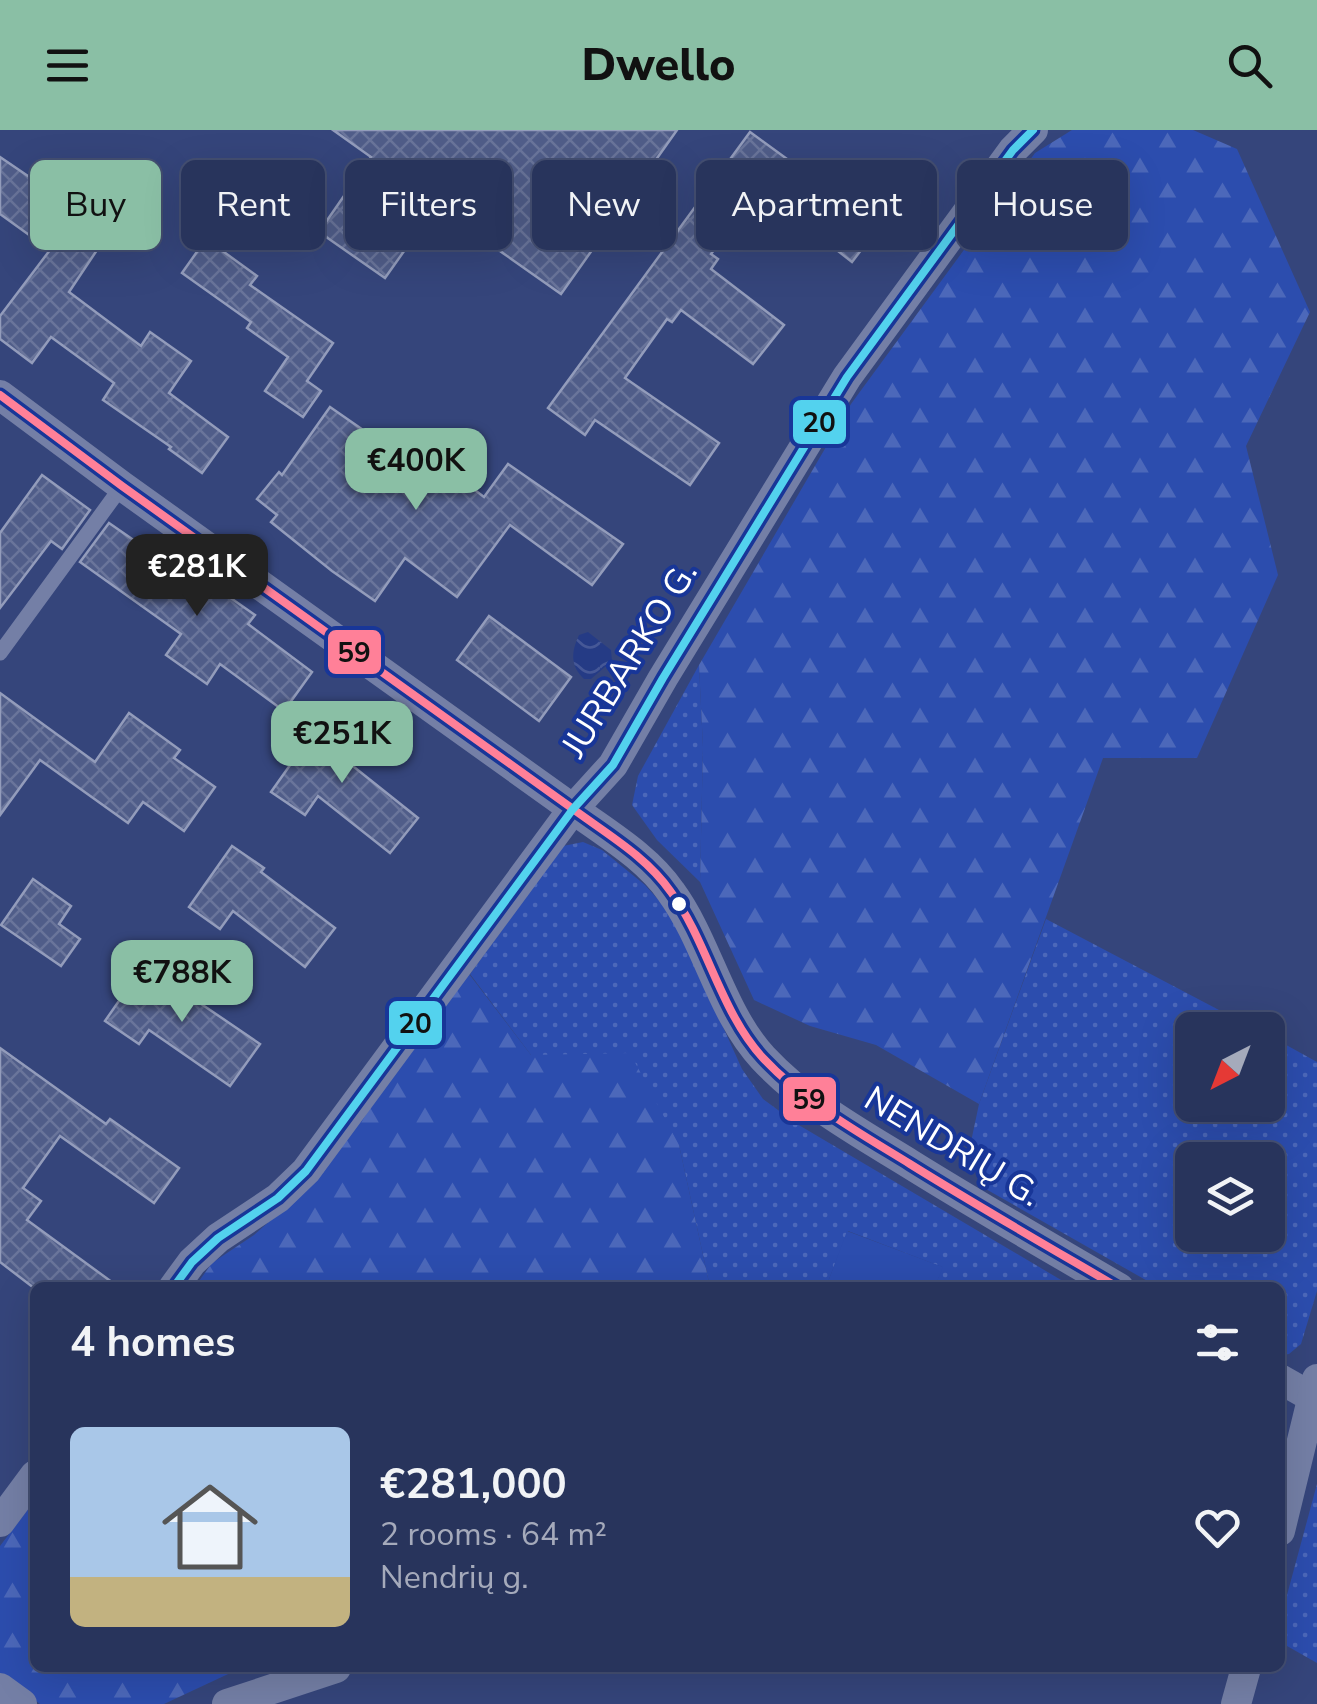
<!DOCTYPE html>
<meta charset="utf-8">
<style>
body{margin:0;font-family:"Nunito Sans",sans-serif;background:#303c62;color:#f1f3f6;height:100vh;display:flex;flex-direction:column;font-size:38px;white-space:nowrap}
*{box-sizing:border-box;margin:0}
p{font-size:32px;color:#a5aabb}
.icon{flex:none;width:55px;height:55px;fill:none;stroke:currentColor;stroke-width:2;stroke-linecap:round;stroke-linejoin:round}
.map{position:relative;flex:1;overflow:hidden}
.drawer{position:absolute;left:30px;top:1152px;width:1255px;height:390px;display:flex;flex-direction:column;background:#28345c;border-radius:15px;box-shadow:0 10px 40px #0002,0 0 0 2px #444f72}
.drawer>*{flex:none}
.guide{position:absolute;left:30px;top:30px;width:1258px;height:90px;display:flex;gap:20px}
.needle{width:65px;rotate:222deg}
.tools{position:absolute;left:1175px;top:882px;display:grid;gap:20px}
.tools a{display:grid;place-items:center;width:110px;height:110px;border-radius:15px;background:#28345c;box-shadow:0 10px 40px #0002,0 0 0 2px #444f72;font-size:50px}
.price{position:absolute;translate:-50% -85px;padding:0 22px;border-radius:20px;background:#8abfa5;color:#111;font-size:32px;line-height:65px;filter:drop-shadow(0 2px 5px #0008)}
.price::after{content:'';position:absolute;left:50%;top:60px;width:30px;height:22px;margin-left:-15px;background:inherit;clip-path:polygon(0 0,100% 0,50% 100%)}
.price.active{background:#222;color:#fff}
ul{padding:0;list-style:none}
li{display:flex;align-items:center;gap:30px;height:250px;padding:0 40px}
li span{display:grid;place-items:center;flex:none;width:280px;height:200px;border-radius:15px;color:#555}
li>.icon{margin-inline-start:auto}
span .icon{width:120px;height:120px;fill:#fffc;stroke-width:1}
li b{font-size:42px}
h2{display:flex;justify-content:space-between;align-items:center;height:120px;padding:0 40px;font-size:42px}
.chip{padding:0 35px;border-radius:15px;background:#28345c;box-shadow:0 10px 40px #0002,0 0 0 2px #444f72;font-size:35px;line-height:90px}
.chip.active{background:#8abfa5;color:#111}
header{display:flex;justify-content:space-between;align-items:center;height:130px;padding:0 40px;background:#8abfa5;color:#111;font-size:45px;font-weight:800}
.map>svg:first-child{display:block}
.green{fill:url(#green-dots);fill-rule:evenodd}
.forest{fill:url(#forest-firs)}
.pitch{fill:#2c4dae}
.water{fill:url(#water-waves)}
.building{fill:url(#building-cross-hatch);stroke:#939cbb;stroke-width:2.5}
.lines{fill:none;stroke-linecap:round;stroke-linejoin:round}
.lane{stroke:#747fa6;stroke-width:15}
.street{stroke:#747fa6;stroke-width:30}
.bus-1-casing{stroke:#183698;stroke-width:15}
.bus-2-casing{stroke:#183698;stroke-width:15}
.bus-1{stroke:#ff8098;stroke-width:8}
.bus-2{stroke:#53d2ee;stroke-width:8}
.bus-dot{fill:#fff;stroke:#183698;stroke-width:4}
.labels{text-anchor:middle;stroke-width:8;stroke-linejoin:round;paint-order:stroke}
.street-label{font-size:35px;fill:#fff;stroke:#183698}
.line-badge{stroke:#183698;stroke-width:4}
.pale-badge-label{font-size:28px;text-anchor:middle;font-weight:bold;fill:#111}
</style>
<header><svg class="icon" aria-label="menu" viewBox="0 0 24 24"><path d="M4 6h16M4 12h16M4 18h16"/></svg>Dwello<svg class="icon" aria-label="search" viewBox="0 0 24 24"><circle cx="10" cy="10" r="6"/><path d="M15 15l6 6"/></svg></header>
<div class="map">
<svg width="1317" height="1574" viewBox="0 0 1317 1574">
<defs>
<pattern id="green-dots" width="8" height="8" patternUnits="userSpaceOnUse" patternTransform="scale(2.5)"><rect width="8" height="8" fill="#2c4dae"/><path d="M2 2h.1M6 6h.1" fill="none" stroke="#4c68ba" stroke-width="1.8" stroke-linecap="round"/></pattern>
<pattern id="forest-firs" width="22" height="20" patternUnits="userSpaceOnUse" patternTransform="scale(2.5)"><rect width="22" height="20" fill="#2c4dae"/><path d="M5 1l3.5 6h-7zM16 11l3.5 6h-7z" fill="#4c68ba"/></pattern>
<pattern id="water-waves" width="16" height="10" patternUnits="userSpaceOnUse" patternTransform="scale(2.5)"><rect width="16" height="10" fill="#253b85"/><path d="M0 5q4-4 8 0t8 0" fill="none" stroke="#465897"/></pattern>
<pattern id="building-cross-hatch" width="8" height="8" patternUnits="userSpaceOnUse" patternTransform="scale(2.5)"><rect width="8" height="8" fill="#505d89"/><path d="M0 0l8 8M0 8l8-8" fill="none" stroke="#6a759b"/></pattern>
</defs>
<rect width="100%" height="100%" fill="#35457b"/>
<!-- green -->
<g class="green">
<polygon points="699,535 703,617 700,752 657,710 632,675 638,646"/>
<polygon points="583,712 602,720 645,755 673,786 742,939 763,969 797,994 1073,1157 935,1157 942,1137 848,1101 826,1157 710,1157 679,1015 531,925 470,844 563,716"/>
<path d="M1046 789 1257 900H1192V975H1268V905L1317 932V1161L1301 1214 1289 1224 1280 1225V1158L1158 1157 984 1058 968 1026 979 974ZM1192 1030H1268V1105H1192Z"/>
<polygon points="1317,1354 1317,1533 1280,1512 1280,1491"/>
</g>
<!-- forest -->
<g class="forest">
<polygon points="1072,0 1193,0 1237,19 1310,182 1246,316 1278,445 1197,628 1103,628 979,974 876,915 810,896 754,870 700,752 703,617 699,535 851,274 1035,23"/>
<polygon points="469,844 531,925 630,923 679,1015 710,1157 194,1158 212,1133 254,1105 281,1081"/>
<polygon points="35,1370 35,1538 241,1538 164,1574 40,1574 0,1544 0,1416"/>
</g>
<!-- pitch -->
<polygon class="pitch" points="847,1101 943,1137 935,1157 826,1157"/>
<!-- water -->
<path class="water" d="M588 502 611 520 612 531 591 549H584C570 536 571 522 579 505Z"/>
<!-- building -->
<g class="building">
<polygon points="333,0 677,0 561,164 436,76 385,148 319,102 371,27"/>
<polygon points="750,2 820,53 826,45 867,77 854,94 871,107 852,132 759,59 711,124 718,129 711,139 784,195 753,234 681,180 672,192 667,189 625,248 719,313 690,355 595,290 585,305 548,278"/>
<polygon points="0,27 78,80 106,40 131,58 124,68 129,72 69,162 141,216 150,202 191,231 169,263 228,307 202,343 169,319 171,317 103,270 114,253 51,207 32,233 0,209 0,186 50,120 0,84"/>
<polygon points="206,109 257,146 250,155 333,213 307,251 321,261 303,287 265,261 288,227 247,198 251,192 182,143"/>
<polygon points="330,277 402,327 413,313 484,367 508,334 623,414 592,455 510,395 457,467 405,428 375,471 332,441 271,392 277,385 257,369 279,342 282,345"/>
<polygon points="42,345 90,380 62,419 51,411 0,478 0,403"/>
<polygon points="109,393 210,463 215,457 255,485 248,494 312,542 284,581 220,534 207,554 166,525 181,504 80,432"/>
<polygon points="489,486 571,547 539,591 457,530"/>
<polygon points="0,563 95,632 129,583 180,620 174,628 215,657 184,701 143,672 128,693 40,630 0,685"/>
<polygon points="327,583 360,607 344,629 418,688 390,723 318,666 305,685 271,662"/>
<polygon points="232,716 264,738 261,742 335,798 305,837 233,781 220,799 189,777"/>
<polygon points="33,749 71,776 59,794 80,809 61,836 1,795"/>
<polygon points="144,835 260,914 230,956 149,900 139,914 105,891"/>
<polygon points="0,918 106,994 110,989 179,1038 154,1073 60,1006 23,1058 41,1071 27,1090 120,1158 34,1158 0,1132"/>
</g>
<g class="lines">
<!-- lane -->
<polyline class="lane" points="0,523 122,356"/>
<!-- street -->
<g class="street">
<path d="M0 265 122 356 573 679C607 704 647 727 671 762 707 811 721 883 763 928 805 973 858 1002 910 1034 979 1077 1049 1117 1119 1158"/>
<polyline points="173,1158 192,1132 218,1108 278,1068 306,1041 573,679 613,635 663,548 847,247 1013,20 1033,0"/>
<polyline points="1280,1249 1317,1270"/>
<polyline points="0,1392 35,1345"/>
<polyline points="1280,1401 1317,1249"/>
<polyline points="0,1558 22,1574"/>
<polyline points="227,1574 336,1538"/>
<polyline points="1236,1574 1246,1538"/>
</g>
<!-- bus-1 casing -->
<g class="bus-1-casing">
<path id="bus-1" d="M0 265 122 356 573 679C607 704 647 727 671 762 707 811 721 883 763 928 805 973 858 1002 910 1034 979 1077 1049 1117 1119 1158"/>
</g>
<!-- bus-2 casing -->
<g class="bus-2-casing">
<polyline id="bus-2" points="173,1158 192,1132 218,1108 278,1068 306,1041 573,679 613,635 663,548 847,247 1013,20 1033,0"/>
</g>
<!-- bus-1 -->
<use href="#bus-1" class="bus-1"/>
<!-- bus-2 -->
<use href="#bus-2" class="bus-2"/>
</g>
<!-- markers -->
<circle class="bus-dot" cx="679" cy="774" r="9"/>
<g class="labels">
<!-- street labels -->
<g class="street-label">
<text transform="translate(629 529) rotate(-58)" y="12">JURBARKO G.</text>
<text transform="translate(953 1016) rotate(31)" y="12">NENDRIŲ G.</text>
</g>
</g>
<g class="line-badge">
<rect x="791" y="268" width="57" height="48" rx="10" fill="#53d2ee"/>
<rect x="326" y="498" width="57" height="48" rx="10" fill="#ff8098"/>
<rect x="387" y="869" width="57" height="48" rx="10" fill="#53d2ee"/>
<rect x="781" y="945" width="57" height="48" rx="10" fill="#ff8098"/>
</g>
<g class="pale-badge-label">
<text x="819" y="302">20</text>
<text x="354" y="532">59</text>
<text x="415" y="903">20</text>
<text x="809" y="979">59</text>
</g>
</svg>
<div class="tools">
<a><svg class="needle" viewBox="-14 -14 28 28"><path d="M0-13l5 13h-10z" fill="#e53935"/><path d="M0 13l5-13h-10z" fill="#a5aabb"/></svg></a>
<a><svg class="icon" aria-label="layers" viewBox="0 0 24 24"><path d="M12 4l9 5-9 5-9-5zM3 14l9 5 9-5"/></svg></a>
</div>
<b class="price" style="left:416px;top:383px">€400K</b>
<b class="price active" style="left:197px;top:489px">€281K</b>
<b class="price" style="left:342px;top:656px">€251K</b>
<b class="price" style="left:182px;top:895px">€788K</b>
<div class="guide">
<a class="chip active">Buy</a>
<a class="chip">Rent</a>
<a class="chip">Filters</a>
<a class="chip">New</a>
<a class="chip">Apartment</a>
<a class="chip">House</a>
</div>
<section class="drawer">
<h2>4 homes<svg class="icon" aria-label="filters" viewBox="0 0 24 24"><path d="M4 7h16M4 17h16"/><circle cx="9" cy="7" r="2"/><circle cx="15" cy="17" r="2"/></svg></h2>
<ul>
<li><span style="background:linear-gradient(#a9c7e8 75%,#c2b280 0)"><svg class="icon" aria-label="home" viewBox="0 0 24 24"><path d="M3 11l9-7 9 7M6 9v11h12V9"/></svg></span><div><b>€281,000</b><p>2 rooms · 64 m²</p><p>Nendrių g.</p></div><svg class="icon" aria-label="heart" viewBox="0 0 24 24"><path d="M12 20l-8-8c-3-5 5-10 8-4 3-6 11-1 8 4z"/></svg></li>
</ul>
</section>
</div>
